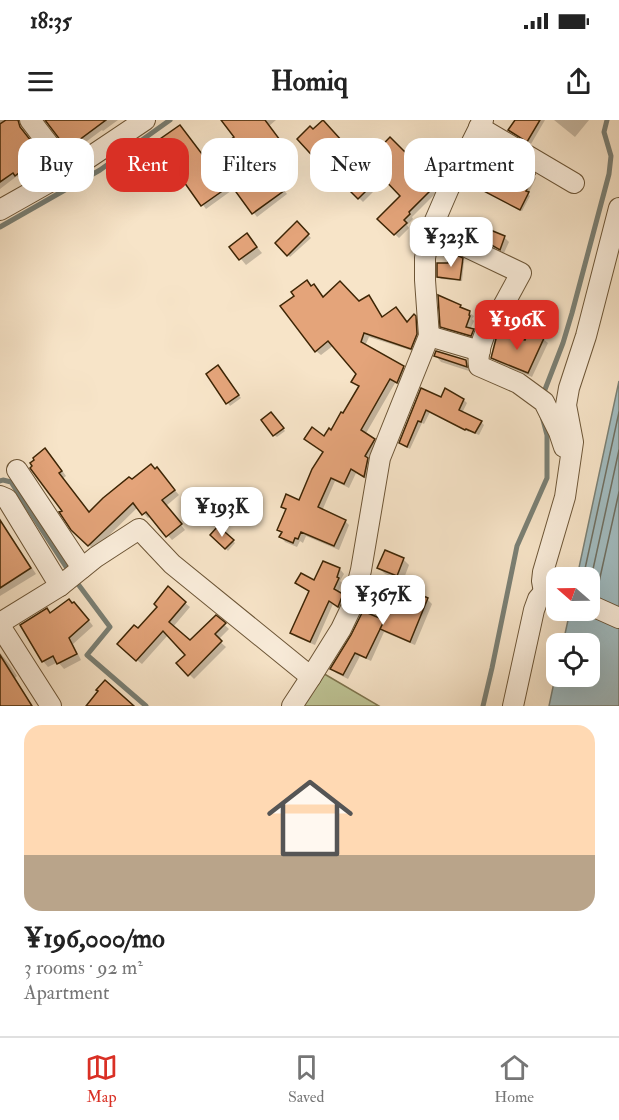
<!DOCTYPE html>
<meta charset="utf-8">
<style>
body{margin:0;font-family:"IM FELL Double Pica",serif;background:#f2f2f2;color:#222;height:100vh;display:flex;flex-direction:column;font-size:22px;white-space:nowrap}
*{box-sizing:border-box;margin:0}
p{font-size:20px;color:#767676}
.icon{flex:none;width:33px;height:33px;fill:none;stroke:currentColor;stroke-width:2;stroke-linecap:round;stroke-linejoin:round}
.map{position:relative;height:586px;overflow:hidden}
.sheet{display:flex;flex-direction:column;background:#fff;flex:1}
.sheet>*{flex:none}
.guide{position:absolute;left:18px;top:18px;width:584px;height:54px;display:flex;gap:12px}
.needle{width:39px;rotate:290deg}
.fabs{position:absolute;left:546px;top:447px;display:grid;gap:12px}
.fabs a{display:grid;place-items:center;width:54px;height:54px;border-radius:12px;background:#fff;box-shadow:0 6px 24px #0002;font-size:30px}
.price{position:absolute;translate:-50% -51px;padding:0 14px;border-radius:12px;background:#fff;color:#222;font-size:20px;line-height:39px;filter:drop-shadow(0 2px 3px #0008)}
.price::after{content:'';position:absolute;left:50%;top:36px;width:18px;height:14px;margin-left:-9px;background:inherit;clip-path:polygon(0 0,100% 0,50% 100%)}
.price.current{background:#d93025;color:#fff}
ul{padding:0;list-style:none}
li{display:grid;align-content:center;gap:12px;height:318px;padding:0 24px}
li span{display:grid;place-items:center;height:186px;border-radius:18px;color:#555}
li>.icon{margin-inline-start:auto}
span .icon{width:108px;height:108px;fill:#fffc;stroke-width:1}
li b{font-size:26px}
.tag{padding:0 21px;border-radius:18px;background:#fff;box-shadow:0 6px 24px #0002;font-size:21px;line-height:54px}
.tag.current{background:#d93025;color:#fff}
.status{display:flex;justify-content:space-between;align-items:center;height:42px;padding:0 30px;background:#fff;direction:ltr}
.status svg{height:16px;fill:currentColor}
header{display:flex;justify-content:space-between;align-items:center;height:78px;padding:0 24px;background:#fff;font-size:27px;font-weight:700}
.dock{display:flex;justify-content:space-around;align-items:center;height:84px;border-top:2px solid #e0e0e0;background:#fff;font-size:16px;color:#767676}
.dock a{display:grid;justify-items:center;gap:3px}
.dock .current{color:#d93025}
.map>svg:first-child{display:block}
.green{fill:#bec495;stroke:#7e744d;stroke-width:1.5}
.water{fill:#a2bcc0;stroke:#7a8075;stroke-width:1.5}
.shadow{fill:#0003}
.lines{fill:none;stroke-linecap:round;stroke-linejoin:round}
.shore{stroke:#707062;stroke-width:1.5}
.stream{stroke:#7a8075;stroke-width:5}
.building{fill:#e4a47a;stroke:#3d2505;stroke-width:1.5}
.minor-casing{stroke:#6c5536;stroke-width:22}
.minor{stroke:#faeddb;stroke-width:20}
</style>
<div class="status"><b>18:35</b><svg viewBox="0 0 49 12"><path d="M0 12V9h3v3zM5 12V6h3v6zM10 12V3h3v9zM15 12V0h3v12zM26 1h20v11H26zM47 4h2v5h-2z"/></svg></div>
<header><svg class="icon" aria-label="menu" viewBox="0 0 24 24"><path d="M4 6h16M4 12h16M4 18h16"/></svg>Homiq<svg class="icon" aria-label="share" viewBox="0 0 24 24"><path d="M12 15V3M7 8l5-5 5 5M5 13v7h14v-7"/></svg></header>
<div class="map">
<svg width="619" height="586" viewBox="0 0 619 586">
<rect width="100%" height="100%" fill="#f7e4c8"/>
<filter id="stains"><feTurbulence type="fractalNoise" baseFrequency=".00333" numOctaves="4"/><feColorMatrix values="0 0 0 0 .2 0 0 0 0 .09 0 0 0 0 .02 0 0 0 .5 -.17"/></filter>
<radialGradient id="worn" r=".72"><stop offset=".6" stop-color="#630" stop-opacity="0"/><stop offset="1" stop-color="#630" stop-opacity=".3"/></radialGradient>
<!-- green -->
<polygon class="green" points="321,552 379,586 299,586"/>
<!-- water -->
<polygon class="water" points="619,261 619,586 549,586 556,553 556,556 590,556 590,524 563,523 570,491 590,490 590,458 577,457"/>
<!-- shadow -->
<g class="shadow">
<polygon points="0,0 14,0 22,9 48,45 44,49 39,44 20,59 17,56 0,69"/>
<polygon points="47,0 118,0 103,11 102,10 72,32"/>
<polygon points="249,0 276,0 269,6 294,40 273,56 287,74 257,97 235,68 206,89 174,46 206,40 236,17"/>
<polygon points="516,0 545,0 531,24 514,13"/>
<polygon points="554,0 589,0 575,17"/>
<polygon points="323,2 347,28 326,48 299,19 313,11"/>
<polygon points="428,38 446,57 434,69 437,72 412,97 413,99 407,105 409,108 399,118 379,99 402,76 386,59 363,82 342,61 363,48 418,47"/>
<polygon points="534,55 536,58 528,74 530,76 522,91 478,67"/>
<polygon points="466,102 505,118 509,122 504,133 468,112 464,107"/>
<polygon points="297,103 311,118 290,137 277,123"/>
<polygon points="247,115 262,133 246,145 231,127"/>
<polygon points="462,140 464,142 462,161 441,159 438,156 450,145"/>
<polygon points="312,167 324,178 359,183 369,177 373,182 383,198 408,203 414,197 420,202 421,219 416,232 369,217 365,226 403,247 408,252 402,266 395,263 365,315 378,324 369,341 372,344 369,360 356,353 349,368 335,361 322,391 345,401 349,405 339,430 306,416 303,423 300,421 297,427 285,422 281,417 283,413 279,410 287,391 283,387 300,382 324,332 324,318 331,312 344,296 360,267 353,261 357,253 334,225 321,235 316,231"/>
<polygon points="460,186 474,196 472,199 474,201 470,210 477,215 475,219 446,211 442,206"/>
<polygon points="543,219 548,223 532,257 497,242 492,238"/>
<polygon points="436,236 466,241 472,247 472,252 441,242"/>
<polygon points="220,250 241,278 230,286 208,254"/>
<polygon points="422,270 441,279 446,270 464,280 467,283 462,293 481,302 484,305 479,315 469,311 469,312 430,292 424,304 422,303 410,329 404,326 401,323"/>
<polygon points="274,296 285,311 277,317 274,315"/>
<polygon points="50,334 66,356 62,359 90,394 132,361 161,354 179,375 166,386 185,410 172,420 151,396 148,398 138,387 94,430 73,409 64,391"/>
<polygon points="0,400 36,454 0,476"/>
<polygon points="219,408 235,423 228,431 212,415"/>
<polygon points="403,439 409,445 403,461 385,454 379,448"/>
<polygon points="324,443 340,449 344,454 340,461 342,463 338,473 346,479 343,489 333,484 315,525 296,517 292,513 310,472 301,467 297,463 315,462"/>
<polygon points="427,479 432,484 415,525 384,512 371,541 360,536 348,559 336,553 332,549 384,502"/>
<polygon points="185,483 190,487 173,507 190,523 216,497 229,509 218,520 226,527 194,559 178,543 187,535 168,515 142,544 123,529 138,510"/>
<polygon points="80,489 93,506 73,524 81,540 64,549 58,542 48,547 43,541 51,495"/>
<polygon points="0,533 10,545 17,556 15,558 33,586 0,586"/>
</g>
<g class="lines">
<!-- shore -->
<g class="shore">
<polyline points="583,458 619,292"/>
<polyline points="590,463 619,330"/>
<polyline points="592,474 597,469 599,462 619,372"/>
</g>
<!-- stream -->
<g class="stream">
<polyline points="0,107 100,50 170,0"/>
<polyline points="544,272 563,223 572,193 609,54 611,36 604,12 607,0"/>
<polyline points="0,361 3,360 11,362 70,453"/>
<polyline points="75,460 110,507 87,535 146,586"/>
<polyline points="483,586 492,548 517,426 547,358 547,315 542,296"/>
</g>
</g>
<!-- building -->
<g class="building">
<polygon points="6,0 18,0 20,7 46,40 39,46 34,41 15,56 13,53 0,62 0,4"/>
<polygon points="45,0 106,0 67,29"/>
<polygon points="221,0 265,0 292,36 271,52 285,70 252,94 231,65 201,86 172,45 176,43 160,19 180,5 205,38 234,17"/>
<polygon points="323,0 342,21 319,43 297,19 310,6 313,9"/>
<polygon points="515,0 540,0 527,22 508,10"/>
<polygon points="390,17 418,45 428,36 444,52 430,65 434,67 409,92 410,94 404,100 407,103 394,115 377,99 400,76 381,56 358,79 340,61 359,42 363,45"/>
<polygon points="494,31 535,54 526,71 529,72 520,90 476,67"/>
<polygon points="466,100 505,116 500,130 462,108"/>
<polygon points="297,101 309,114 287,136 275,123"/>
<polygon points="247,113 257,127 239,140 229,127"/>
<polygon points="450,132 463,138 460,160 437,157 437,143 448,143"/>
<polygon points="307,160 311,166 314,164 323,177 340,161 359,181 369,175 382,197 396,187 407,202 414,194 416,196 417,214 411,229 364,213 361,222 404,246 397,263 390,259 361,310 375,319 365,336 368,338 364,357 351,349 344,364 331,358 318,387 346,400 334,426 301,412 298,419 295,418 293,423 279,417 282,412 277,410 286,389 281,387 286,374 299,380 312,349 323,332 304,319 312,307 324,316 329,308 331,310 341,292 343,293 359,266 351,262 356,254 328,221 315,232 280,186 294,176 291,172"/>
<polygon points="438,175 461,185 460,187 470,191 469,195 470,196 466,207 474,209 471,216 440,207"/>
<polygon points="529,211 544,218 528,253 491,238 497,215 501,216 502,213 525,220"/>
<polygon points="436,231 466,240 467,247 434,236"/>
<polygon points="218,245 239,275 226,284 206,254"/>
<polygon points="421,268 441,277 445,268 464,279 459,290 482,301 475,313 466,309 465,310 426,290 421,302 418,301 407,327 399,323"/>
<polygon points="271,292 284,308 273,316 261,300"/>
<polygon points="45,328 62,351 59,353 89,392 103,378 129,357 132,359 151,344 155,349 157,347 175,370 162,380 182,404 166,417 146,392 142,395 133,383 88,426 71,410 59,392 62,391 30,348 32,346 30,343 34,340 33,338"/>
<polygon points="0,400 31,448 0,468"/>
<polygon points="218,406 234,420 225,429 210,415"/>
<polygon points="385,430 404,438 397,456 377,448"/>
<polygon points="323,441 340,448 337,457 339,458 334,469 343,474 338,487 329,481 310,522 290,513 309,471 295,463 301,453 314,460"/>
<polygon points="398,465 428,478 410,522 380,509 384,501 366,538 355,533 343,555 330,549 351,515 363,491 384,500"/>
<polygon points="168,466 186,482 169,502 190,520 216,495 226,503 215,514 222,521 188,556 176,543 185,535 163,511 136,541 117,524 134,505 138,508 157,487 154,484"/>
<polygon points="69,479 72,483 74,482 89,500 69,518 77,534 57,544 53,536 42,542 20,505 47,488 50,493"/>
<polygon points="0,535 32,586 0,586"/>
<polygon points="105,560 134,586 86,586 98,571 96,570"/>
</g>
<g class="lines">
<!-- minor casing -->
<g class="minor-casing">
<g id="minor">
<polyline points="30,0 69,51"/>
<polyline points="479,7 574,63"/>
<polyline points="0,90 69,51 145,0"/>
<polyline points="430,112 456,122 521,153 502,188"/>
<path d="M491 198C486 212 476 231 479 246L518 263 544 282 559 312 564 327"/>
<polyline points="429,216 480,231"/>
<polyline points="17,350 82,448"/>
<polyline points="0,376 7,379 60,466 96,437 139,409 172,444 311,557 341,509 352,486 361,450 380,338 429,216 425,160 425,138 430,112 449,68 483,0"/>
<polyline points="544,472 542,461 543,452 565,377 573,322 566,285 569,268 586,216 619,88"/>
<polyline points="590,485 619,498"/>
<polyline points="0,503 60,466"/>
<polyline points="0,506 51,586"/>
<polyline points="292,586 311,557"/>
<polyline points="513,586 534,490 538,479 544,472 552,470 556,472"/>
</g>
</g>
<!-- minor -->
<use href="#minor" class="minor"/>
</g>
<rect width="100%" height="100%" filter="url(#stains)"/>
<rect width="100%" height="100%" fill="url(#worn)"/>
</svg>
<div class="fabs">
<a><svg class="needle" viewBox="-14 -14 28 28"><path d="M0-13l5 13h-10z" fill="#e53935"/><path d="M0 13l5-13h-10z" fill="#767676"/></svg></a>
<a><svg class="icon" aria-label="locate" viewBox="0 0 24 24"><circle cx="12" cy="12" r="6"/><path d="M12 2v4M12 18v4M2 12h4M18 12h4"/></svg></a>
</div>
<b class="price" style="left:451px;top:148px">¥323K</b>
<b class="price current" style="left:517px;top:231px">¥196K</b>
<b class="price" style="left:222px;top:418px">¥193K</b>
<b class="price" style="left:383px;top:506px">¥367K</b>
<div class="guide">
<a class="tag">Buy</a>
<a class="tag current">Rent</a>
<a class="tag">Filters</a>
<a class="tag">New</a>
<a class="tag">Apartment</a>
</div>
</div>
<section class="sheet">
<ul>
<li><span style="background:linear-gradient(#ffd9b3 70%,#b9a48a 0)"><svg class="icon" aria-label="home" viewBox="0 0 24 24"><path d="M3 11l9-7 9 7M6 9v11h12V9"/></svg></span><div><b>¥196,000/mo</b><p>3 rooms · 92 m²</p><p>Apartment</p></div></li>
</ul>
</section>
<nav class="dock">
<a class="current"><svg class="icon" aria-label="map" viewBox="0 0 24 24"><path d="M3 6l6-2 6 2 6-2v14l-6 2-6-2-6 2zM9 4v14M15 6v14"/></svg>Map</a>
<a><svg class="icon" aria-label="saved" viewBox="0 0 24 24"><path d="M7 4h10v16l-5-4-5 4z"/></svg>Saved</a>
<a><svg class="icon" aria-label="home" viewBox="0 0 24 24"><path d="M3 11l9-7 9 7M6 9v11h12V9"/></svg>Home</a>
</nav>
